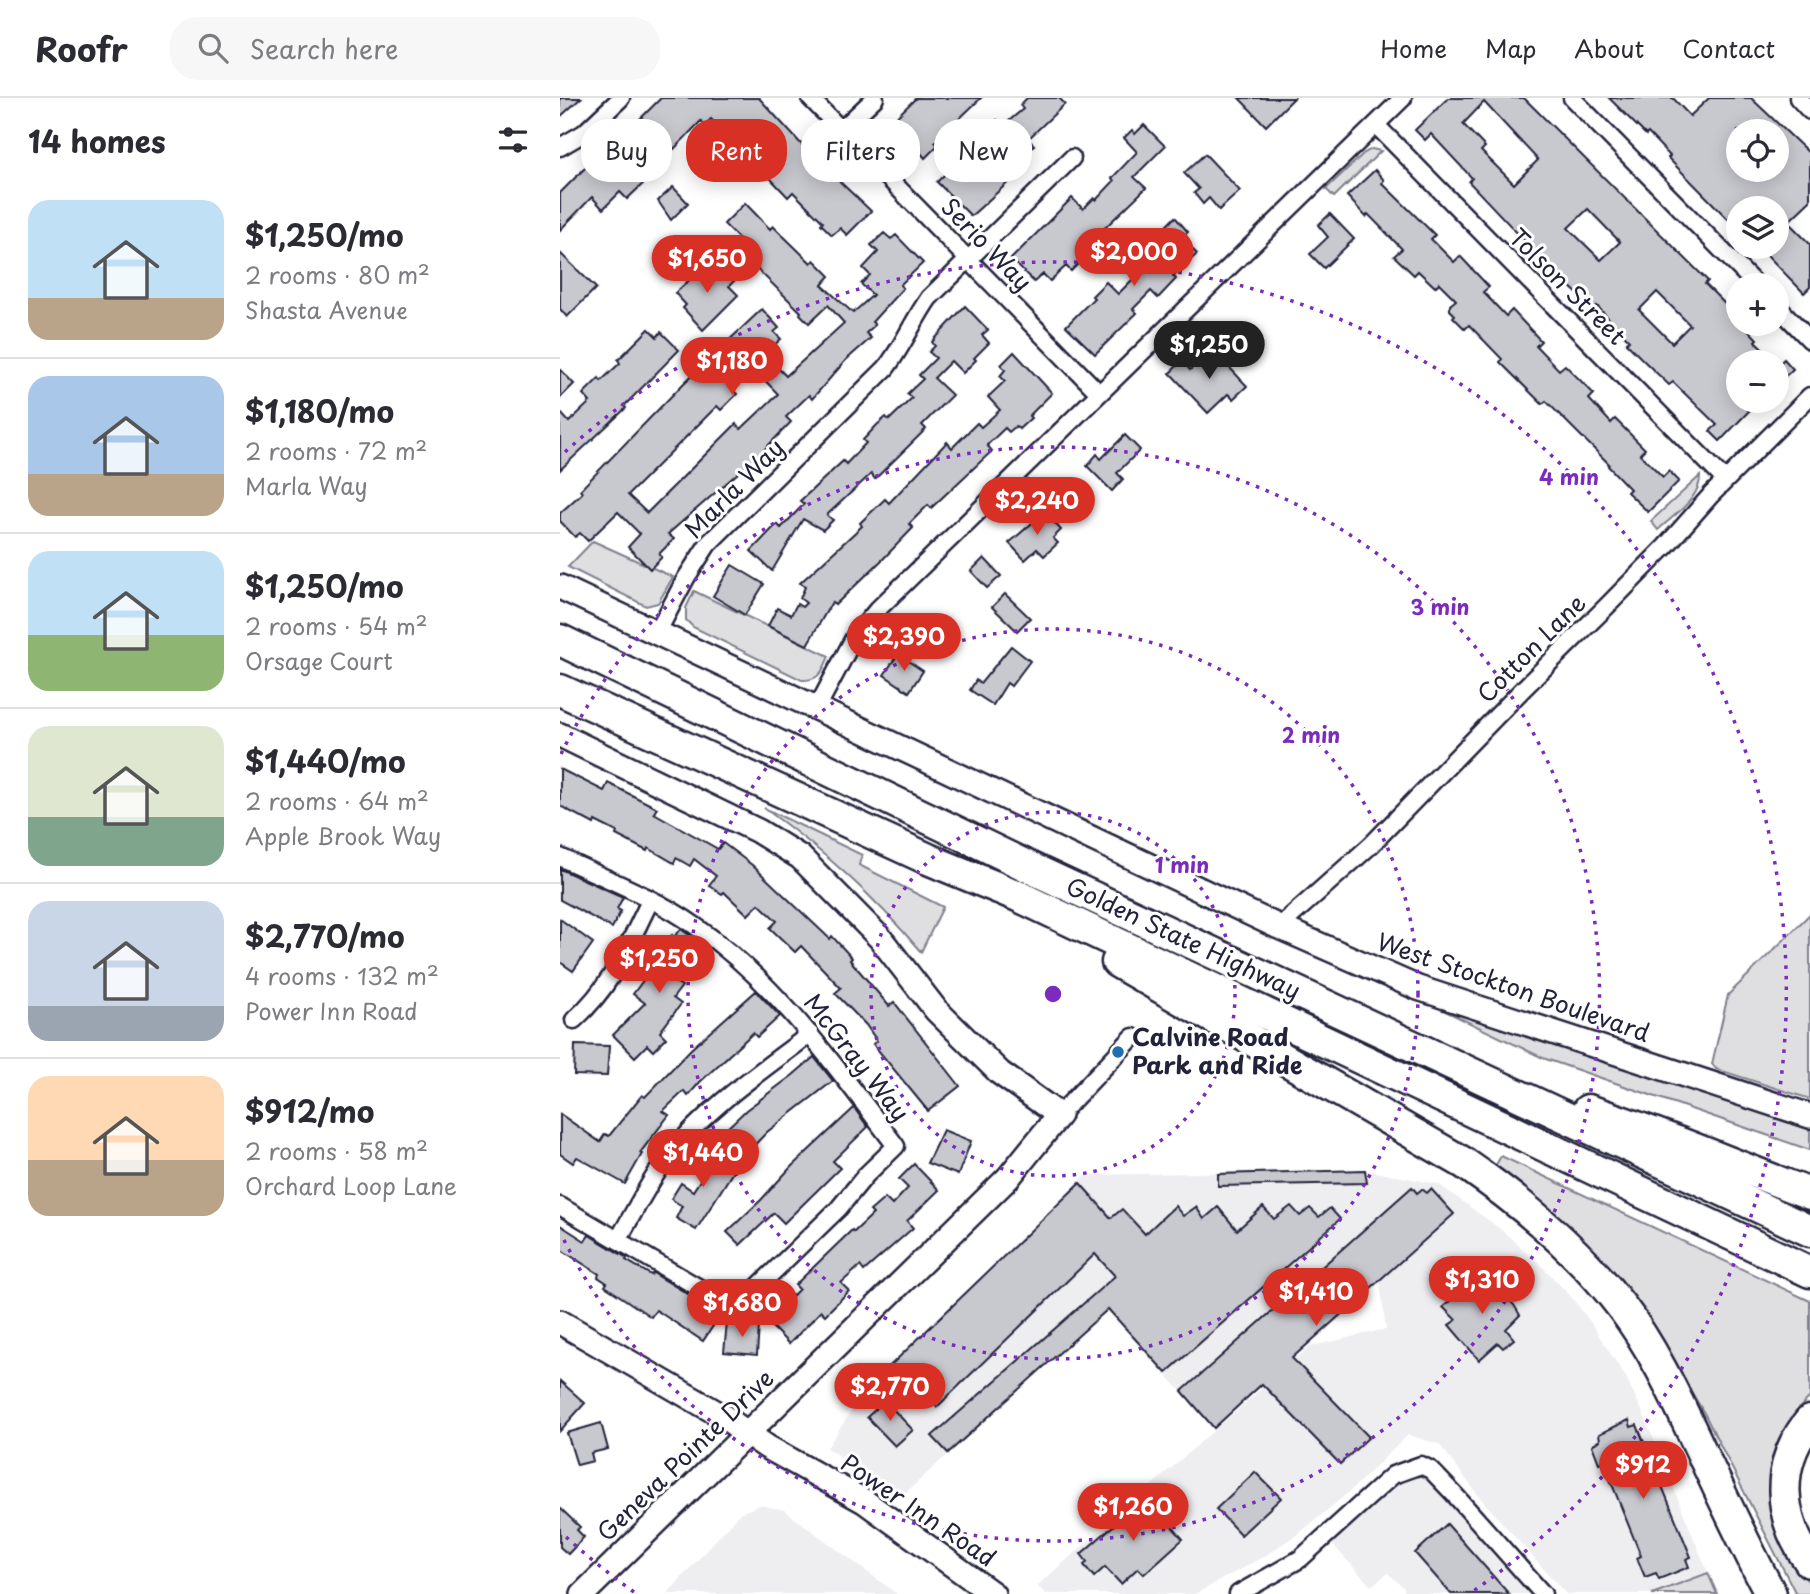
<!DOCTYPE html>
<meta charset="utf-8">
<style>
body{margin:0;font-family:"Playpen Sans",sans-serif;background:#f7f7f7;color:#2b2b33;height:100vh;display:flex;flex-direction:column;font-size:26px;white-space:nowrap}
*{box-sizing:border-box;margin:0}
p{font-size:23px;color:#7c7c81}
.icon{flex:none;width:38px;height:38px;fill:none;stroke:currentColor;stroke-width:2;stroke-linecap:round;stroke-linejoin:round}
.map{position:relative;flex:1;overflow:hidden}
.side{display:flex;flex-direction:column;background:#fff;width:560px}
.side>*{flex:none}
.banner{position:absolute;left:21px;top:21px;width:665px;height:63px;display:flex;gap:14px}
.tools{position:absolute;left:1166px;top:21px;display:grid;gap:14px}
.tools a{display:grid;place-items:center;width:63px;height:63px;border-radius:50%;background:#fff;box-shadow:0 4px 18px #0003;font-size:35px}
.price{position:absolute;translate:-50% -60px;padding:0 16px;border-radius:24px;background:#d93025;color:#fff;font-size:23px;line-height:46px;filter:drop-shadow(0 2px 4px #0008)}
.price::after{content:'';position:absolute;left:50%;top:42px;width:21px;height:16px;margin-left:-10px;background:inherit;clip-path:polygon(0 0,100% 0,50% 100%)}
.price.active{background:#222;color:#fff}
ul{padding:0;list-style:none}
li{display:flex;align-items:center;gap:21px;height:175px;padding:0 28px}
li+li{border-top:2px solid #e1e1e2}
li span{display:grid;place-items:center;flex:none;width:196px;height:140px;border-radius:21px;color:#555}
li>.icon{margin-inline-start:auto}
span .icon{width:84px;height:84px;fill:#fffc;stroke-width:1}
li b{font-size:30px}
h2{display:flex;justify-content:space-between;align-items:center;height:84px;padding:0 28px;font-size:30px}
.pill{padding:0 24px;border-radius:28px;background:#fff;box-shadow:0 4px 18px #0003;font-size:24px;line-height:63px}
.pill.active{background:#d93025;color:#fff}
header{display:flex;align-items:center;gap:42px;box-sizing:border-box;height:98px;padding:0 35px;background:#fff;border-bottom:2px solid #e1e1e2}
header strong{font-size:33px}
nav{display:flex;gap:38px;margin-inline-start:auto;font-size:24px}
.search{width:490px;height:63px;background:#f7f7f7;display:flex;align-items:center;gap:18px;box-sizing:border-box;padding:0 24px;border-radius:28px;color:#7c7c81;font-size:26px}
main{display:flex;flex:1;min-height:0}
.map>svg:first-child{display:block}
.built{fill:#eeeef1}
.green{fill:#dfdfe2;stroke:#80808e;stroke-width:2}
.building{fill:#c8c8cf;stroke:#22223b;stroke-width:2;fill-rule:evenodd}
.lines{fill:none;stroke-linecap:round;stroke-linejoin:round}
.street-casing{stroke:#22223b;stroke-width:21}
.secondary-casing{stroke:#22223b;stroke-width:28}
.highway-casing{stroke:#22223b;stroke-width:35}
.street{stroke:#fff;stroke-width:16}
.secondary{stroke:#fff;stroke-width:23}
.highway{stroke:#fff;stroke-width:30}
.ring{fill:none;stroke:#7b2cbf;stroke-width:3.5;stroke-dasharray:3.5 7}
.poi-dot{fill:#1f6fb2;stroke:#fff;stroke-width:2.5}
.labels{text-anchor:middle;stroke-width:6;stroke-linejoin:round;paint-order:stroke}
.street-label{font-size:24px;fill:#22223b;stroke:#fff}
.poi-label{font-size:24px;font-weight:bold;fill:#22223b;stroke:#fff;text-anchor:start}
.centre{fill:#7b2cbf;stroke:#fff;stroke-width:3.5}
.ring-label{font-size:21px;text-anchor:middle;font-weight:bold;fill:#7b2cbf;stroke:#fff;stroke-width:6;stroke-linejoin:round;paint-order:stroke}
</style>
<header>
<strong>Roofr</strong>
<div class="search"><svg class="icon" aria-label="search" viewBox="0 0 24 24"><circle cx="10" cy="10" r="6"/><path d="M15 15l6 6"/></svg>Search here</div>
<nav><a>Home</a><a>Map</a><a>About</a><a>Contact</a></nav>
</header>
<main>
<section class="side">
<h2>14 homes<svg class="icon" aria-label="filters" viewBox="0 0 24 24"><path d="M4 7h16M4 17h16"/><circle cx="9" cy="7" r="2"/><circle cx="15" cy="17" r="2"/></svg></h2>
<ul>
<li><span style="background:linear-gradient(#bfe0f5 70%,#b9a48a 0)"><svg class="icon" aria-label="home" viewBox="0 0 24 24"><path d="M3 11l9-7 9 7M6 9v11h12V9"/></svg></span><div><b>$1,250/mo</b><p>2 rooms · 80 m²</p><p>Shasta Avenue</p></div></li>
<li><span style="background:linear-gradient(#a9c7e8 70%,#b9a48a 0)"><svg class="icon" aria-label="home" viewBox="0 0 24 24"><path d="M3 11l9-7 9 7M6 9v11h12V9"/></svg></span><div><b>$1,180/mo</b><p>2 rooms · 72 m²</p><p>Marla Way</p></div></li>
<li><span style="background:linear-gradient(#bfe0f5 60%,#8fb573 0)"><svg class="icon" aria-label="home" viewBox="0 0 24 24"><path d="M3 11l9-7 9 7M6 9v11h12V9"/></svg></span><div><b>$1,250/mo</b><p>2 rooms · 54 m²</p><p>Orsage Court</p></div></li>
<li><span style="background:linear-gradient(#dfe7d0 65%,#7fa58c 0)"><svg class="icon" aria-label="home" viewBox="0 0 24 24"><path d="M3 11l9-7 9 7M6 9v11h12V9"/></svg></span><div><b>$1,440/mo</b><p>2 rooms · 64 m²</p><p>Apple Brook Way</p></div></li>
<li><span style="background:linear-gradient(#c9d6e8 75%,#9aa5b1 0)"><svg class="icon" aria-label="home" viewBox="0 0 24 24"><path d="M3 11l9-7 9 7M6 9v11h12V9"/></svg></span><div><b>$2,770/mo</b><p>4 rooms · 132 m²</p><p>Power Inn Road</p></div></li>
<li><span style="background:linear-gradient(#ffd9b3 60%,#b9a48a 0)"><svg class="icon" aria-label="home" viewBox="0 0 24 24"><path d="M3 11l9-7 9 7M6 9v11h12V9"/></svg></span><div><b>$912/mo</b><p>2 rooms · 58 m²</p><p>Orchard Loop Lane</p></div></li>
</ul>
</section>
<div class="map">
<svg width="1250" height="1496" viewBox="0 0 1250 1496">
<rect width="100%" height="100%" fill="#fff"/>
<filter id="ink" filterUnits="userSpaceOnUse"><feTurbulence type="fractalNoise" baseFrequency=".0143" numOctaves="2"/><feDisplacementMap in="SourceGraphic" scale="14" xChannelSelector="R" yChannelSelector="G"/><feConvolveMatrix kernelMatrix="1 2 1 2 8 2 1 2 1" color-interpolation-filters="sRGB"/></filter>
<g filter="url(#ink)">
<!-- built -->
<g class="built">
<polygon points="805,1072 878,1086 939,1130 978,1164 1013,1201 1031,1225 1067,1281 1085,1320 1148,1475 1092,1496 1006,1496 922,1402 879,1346 848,1337 788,1395 742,1433 703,1459 635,1496 486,1496 477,1488 749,1249 826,1231 820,1185 654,1330 548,1212 343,1397 267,1350 307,1290 526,1077"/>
<polygon points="859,1377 869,1381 970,1496 842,1496 845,1491 828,1475 811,1488 771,1445 849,1378"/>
<polygon points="200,1407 224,1412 337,1496 107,1496 180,1415"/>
</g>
<!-- green -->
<g class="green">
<polygon points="812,51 821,53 774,99 766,91 804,55"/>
<path d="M1140 378C1141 400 1113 418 1098 432L1091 423Z"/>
<polygon points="33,443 113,479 98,505 86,508 8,469"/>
<path d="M134 493 269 558C263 572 260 583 242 582L133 529 126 522V510Z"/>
<path d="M204 710 302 757 299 767 383 809 361 854C312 796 265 754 204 710Z"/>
<polygon points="1250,816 1250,1001 1156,971 1152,966 1168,897"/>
<polygon points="860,901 1250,1032 1250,1052 983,960"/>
<path d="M941 1058 1250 1203V1299C1244 1305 1237 1312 1232 1319 1193 1370 1206 1442 1250 1485V1496H1236L1144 1315 1095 1233 933 1072Z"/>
<polygon points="1148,1475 1157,1496 1092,1496"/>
</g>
<!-- building -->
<g class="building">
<polygon points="0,0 21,0 0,19"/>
<polygon points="101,0 199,0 242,47 243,45 262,65 261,66 311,113 287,137 280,130 272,137 261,126 263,124 233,94 228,99 209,79 212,76 177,39 173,44 151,21 145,27 141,23 114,51 112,50 83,78 87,82 67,101 60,94 43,111 32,99 0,132 0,95 28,67 31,70"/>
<polygon points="356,0 421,0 375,44 378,47 365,60 359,53 352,59 324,31"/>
<polygon points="467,0 499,0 505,6 468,41 474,47 444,75 451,82 411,118 377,84 396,65 402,72 433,41 425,33 437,22 443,28 463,11 460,7"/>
<polygon points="679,0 734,0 706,28"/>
<path d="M888 0H964L1148 183 1145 186 1178 219V226H1183L1197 241 1195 243 1217 264H1178V303L1189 313 1160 343 1150 333 1157 327 1113 284 1109 287 1085 264 1066 245 1069 242 1037 208 1034 211 993 173 909 84 912 80 871 36 865 42 855 32ZM924 4 978 62 954 86 921 53 925 49 903 26ZM1028 111 1060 144 1041 162 1008 130ZM1097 194 1130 227 1112 245 1079 212Z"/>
<path d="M1049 0H1113L1130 18 1149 0H1191L1250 56V103L1228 124 1250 146V189L1244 195 1205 155 1211 149H1216V110H1178V115L1170 123 1108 60 1110 58 1088 35 1086 37ZM1178 33H1216V72H1178Z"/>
<polygon points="584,27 605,48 574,79 586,90 525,149 530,154 511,173 506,168 490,183 483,176 474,184 451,161 512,100 523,111 534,100 536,102 554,83 552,80 577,54 564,40 572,32 575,36"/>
<polygon points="645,56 680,93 659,112 649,100 643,106 634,95 639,91 624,75"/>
<polygon points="815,72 824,82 822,85 875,137 871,141 894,164 900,158 929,189 923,194 946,218 952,212 981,243 976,248 999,272 1005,267 1034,296 1029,301 1051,325 1055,321 1085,351 1080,356 1103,379 1109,373 1119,383 1088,414 1067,394 1070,391 1048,368 1049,366 986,303 982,306 940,264 942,261 909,227 905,231 893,219 895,217 890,212 890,207 896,202 879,185 875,189 858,173 854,177 834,158 842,151 808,116 806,119 787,98"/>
<polygon points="113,89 128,105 111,122 98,103"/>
<path d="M185 105 210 131 213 128 251 165 254 162 270 178 262 187 293 215 313 197 301 186 310 177 303 170 318 154 311 147 324 135 331 141 336 137 363 165 340 187 343 190 312 224 315 227 306 235 311 240 286 262 252 301 249 297 226 319 231 324 202 354 108 436 114 441 99 456 102 459 90 471 68 449 80 436 58 414 28 443 20 435 15 439 0 423V415L22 395 20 392 125 284 202 211 219 230 214 234 221 241 204 256 226 278 284 225 268 207 249 225 240 216 241 214 185 159 191 153 164 126ZM195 272 218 296 181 331 176 326 87 415 68 397 157 308 161 312 177 296 173 292Z"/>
<polygon points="770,116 794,141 764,170 750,156 768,139 758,127"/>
<polygon points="615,119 628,134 621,140 637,156 613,178 616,181 598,200 591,193 573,211 577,215 535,256 506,228 534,200 532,198 546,184 558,196 576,178 566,169"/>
<polygon points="0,155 36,190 7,219 0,211"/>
<polygon points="148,165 155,172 160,167 175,182 169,188 178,197 143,232 123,210 126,207 115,195"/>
<polygon points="405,208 428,232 422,237 429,245 414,260 416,262 403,275 391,263 374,280 392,297 362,327 366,331 315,381 311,376 267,417 273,422 263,432 243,421 212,473 191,453 217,426 221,430 244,406 240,403 283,363 286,366 306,345 303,342 317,327 326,319 329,322 352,300 347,296 363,281 359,277 376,260 369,254 375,248 372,244"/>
<polygon points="89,231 97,239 101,234 119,252 64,308 66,310 0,372 0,314 9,324 30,304 23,296 39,280 41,283 60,265 58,262"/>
<polygon points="652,251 687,288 673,301 668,296 648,315 610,275 622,263 630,272"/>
<polygon points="454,254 492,295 469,318 471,320 459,331 456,328 449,334 445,330 427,347 432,353 371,410 368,407 349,426 353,430 324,460 275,507 272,504 247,547 208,528 217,510 231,517 237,506 242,509 246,505 240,500 245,489 240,485 302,428 300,425 325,401 329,405 387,344 392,350 417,325 421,329 440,312 428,299 445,283 440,278 445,272 441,267"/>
<polygon points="1224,261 1233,271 1216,287 1216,269"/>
<polygon points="0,271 14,286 0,300"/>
<polygon points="565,337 580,352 557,375 563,381 552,393 527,368 537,356 541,361"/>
<polygon points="485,414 501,432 493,440 498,445 484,458 477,451 465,462 449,445"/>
<polygon points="424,460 441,478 427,490 411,473"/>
<polygon points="172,467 204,486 185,517 153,498"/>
<polygon points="445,496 470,520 457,533 432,509"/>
<polygon points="451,548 470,563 451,588 447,585 433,607 410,592 416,582 421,585"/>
<polygon points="338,556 363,573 349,594 324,577"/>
<polygon points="0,671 44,693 48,685 97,710 94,715 158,751 163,745 192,767 270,841 272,838 292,860 290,862 329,908 334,904 400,988 368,1013 313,946 317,943 306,927 275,895 281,890 241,848 235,854 210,830 217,823 199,806 188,817 164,794 162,796 149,787 156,778 134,761 130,768 116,760 114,765 88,750 87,753 56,737 57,734 35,723 34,726 0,708"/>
<polygon points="0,771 63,799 57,811 61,813 52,830 0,802"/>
<polygon points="0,821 33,845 13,873 0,864"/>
<polygon points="121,831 145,849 117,885 122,888 113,900 121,906 100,934 106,940 93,953 87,947 75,959 53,937 85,905 73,896 104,854 101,852 112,837 114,839"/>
<polygon points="196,893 220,918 197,939 193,935 140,984 128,998 124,993 103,1013 109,1017 80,1055 82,1056 65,1086 17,1059 13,1065 0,1056 0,1016 40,1044 45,1036 49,1038 82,997 85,999 131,951"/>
<polygon points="15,947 49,948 47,978 14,977"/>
<polygon points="254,959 273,983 207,1034 184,1058 162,1035 186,1012 233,977"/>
<polygon points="294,1010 308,1029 273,1063 280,1070 224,1125 214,1115 180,1147 167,1134 201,1102 231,1069"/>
<polygon points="383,1032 411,1043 398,1077 367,1065"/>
<polygon points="144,1049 176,1069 136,1132 116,1120 122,1108 111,1101 121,1085 133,1093 146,1073 134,1065"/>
<polygon points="354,1066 379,1092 347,1123 353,1130 304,1173 300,1168 281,1185 289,1193 265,1217 261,1213 229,1246 207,1224 239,1191 235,1187 292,1132 294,1134 313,1116 310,1113 325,1100 332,1107 348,1090 339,1081"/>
<polygon points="805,1072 807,1085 658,1088 658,1076"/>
<polygon points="520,1085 551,1120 562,1111 585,1136 615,1108 623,1118 636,1109 644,1121 658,1109 677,1132 703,1109 714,1121 731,1108 740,1118 750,1110 759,1119 770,1110 780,1121 606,1275 548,1211 388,1355 372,1338 555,1178 535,1156 377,1309 342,1275 317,1299 307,1290"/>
<polygon points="852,1089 857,1095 862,1091 867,1095 871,1091 894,1116 732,1260 809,1339 780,1366 702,1286 654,1330 622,1293"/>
<polygon points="0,1127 25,1143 29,1137 67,1160 66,1162 91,1177 93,1175 161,1216 143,1243 96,1212 91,1219 45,1188 47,1185 38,1179 39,1176 0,1151"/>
<polygon points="923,1175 954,1207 960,1217 946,1231 954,1241 943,1250 938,1245 919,1262 889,1227 896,1222 883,1209"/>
<polygon points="167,1225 199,1227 197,1257 164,1254"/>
<polygon points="0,1283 25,1305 0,1333"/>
<polygon points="325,1303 353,1332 335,1348 307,1319"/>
<polygon points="1069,1322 1071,1329 1077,1327 1131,1459 1126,1461 1129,1469 1099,1481 1096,1475 1085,1479 1077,1460 1081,1458 1043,1364 1039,1365 1032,1347 1040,1342 1039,1336"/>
<polygon points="41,1325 48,1351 31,1355 33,1363 17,1367 7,1335"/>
<polygon points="695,1374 721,1400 681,1437 656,1411"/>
<polygon points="586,1399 623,1441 584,1476 578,1470 561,1486 545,1469 534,1479 524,1467 527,1464 521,1456"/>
<polygon points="0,1410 20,1429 17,1432 24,1439 8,1456 0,1449"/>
<polygon points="887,1426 949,1496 891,1496 855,1455"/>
</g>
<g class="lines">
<!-- street casing -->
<g class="street-casing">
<g id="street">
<polyline points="250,0 539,295"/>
<polyline points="1012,0 1196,187"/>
<polyline points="1238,0 1250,13"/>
<polyline points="816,27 1165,382"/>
<polyline points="281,32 315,0"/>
<polyline points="0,49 24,35 61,0"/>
<polyline points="1216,207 1250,242"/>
<path d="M97 535 126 480 148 446 326 270C343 248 353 223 369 200L512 60"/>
<polyline points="257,610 294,540 317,512 843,0"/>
<path d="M0 759C43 780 95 799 134 827 218 885 275 968 336 1048L306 1077 279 1110 175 1211 0 1108"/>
<polyline points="719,829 811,747 963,591 1046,509 1106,448 1151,397 1250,298"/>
<path d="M14 922C53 887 67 849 90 803"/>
<polyline points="499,1017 573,939"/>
<path d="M58 1142C75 1113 90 1081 111 1055 150 1007 202 973 250 936"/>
<polyline points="678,1496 740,1461 833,1377 861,1367 871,1372 894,1396 983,1496"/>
</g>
</g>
<!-- secondary casing -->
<g class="secondary-casing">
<g id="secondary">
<polyline points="0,489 719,829 858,890 1250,1018"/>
<polyline points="0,637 198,733 240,759 320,840 376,912 440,975 499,1017 448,1080 23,1496"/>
<polyline points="0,1224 164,1319 207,1349 304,1403 433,1496"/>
</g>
</g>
<!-- highway casing -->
<g class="highway-casing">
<g id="highway">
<polyline points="0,542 475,772 1250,1133"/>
<polyline points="0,592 368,761 458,798 1250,1174"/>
<path d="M557 864 904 1065C962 1105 1018 1151 1061 1208 1091 1247 1113 1293 1134 1338 1159 1391 1183 1444 1211 1496"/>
<path d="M1028 1012C1103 1036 1176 1068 1250 1096"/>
<path d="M1250 1323C1214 1366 1218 1421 1250 1464"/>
</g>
</g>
<!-- street -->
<use href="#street" class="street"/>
<!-- secondary -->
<use href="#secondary" class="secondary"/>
<!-- highway -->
<use href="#highway" class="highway"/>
</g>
</g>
<!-- distance rings -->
<g class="ring">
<circle cx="493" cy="896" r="182"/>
<circle cx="493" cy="896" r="365"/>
<path d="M1 656A547 547 0 1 1 1 1136"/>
<path d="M74 1494A730 730 0 0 1 5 1438M5 354A730 730 0 1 1 912 1494"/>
</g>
<!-- markers -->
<circle class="poi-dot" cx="558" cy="954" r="7"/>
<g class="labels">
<!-- street labels -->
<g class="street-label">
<text transform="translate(426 147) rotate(46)" y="8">Serio Way</text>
<text transform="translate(1007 189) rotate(45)" y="8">Tolson Street</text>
<text transform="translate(175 391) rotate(-45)" y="8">Marla Way</text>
<text transform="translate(972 551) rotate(-45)" y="8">Cotton Lane</text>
<text transform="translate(623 841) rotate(25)" y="8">Golden State Highway</text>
<text transform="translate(953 890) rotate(19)" y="8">West Stockton Boulevard</text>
<text transform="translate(296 960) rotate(52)" y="8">McGray Way</text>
<text transform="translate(126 1358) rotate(-44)" y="8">Geneva Pointe Drive</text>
<text transform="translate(358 1413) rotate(34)" y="8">Power Inn Road</text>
</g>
<!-- poi labels -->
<g class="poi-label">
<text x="572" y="948">Calvine Road<tspan x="572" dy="28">Park and Ride</tspan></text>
</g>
</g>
<circle cx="493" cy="896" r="10" class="centre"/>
<g class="ring-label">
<text x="1009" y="387">4 min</text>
<text x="880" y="517">3 min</text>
<text x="751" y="645">2 min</text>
<text x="622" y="775">1 min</text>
</g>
</svg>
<div class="tools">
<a><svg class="icon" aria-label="locate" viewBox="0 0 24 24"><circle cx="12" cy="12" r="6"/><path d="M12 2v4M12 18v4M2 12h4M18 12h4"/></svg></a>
<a><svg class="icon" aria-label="layers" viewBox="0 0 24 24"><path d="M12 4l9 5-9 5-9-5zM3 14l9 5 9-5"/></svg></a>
<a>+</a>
<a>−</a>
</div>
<b class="price" style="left:574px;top:190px">$2,000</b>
<b class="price" style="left:147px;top:197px">$1,650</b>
<b class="price active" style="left:649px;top:283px">$1,250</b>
<b class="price" style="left:172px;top:299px">$1,180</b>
<b class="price" style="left:477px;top:439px">$2,240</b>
<b class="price" style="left:344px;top:575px">$2,390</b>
<b class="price" style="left:99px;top:897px">$1,250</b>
<b class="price" style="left:143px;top:1091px">$1,440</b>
<b class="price" style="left:922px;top:1218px">$1,310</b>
<b class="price" style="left:756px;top:1230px">$1,410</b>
<b class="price" style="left:182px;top:1241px">$1,680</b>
<b class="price" style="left:330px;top:1325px">$2,770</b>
<b class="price" style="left:1083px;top:1403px">$912</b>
<b class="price" style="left:573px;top:1445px">$1,260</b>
<div class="banner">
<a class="pill">Buy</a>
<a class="pill active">Rent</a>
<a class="pill">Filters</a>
<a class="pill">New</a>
</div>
</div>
</main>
